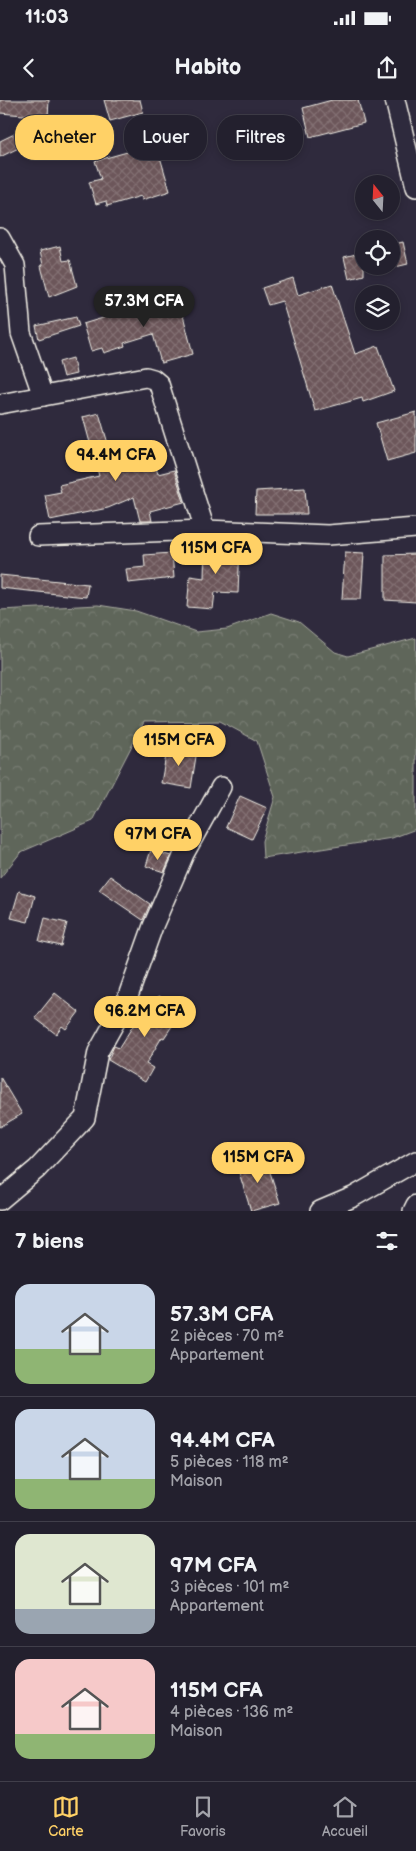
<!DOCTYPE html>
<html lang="fr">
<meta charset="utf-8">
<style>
body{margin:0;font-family:"Balsamiq Sans",sans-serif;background:#2b2836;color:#f1f3f6;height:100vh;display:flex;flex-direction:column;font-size:19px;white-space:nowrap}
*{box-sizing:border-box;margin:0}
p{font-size:16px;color:#a3a3aa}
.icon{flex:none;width:28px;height:28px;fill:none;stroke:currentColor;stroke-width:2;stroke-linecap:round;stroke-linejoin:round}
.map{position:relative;height:1111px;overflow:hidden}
.side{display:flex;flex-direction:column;background:#23202e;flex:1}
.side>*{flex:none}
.hud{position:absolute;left:15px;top:15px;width:386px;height:45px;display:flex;gap:10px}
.needle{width:32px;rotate:342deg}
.buttons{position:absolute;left:355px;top:75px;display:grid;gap:10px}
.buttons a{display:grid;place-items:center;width:45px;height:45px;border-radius:50%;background:#23202e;box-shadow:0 2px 8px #0003,0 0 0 1px #403e4a;font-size:25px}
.price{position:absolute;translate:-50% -42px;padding:0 11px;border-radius:18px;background:#ffd166;color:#111;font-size:16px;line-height:32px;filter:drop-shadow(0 1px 2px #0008)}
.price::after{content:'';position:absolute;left:50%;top:30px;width:15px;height:11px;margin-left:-8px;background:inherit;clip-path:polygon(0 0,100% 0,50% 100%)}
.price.current{background:#222;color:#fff}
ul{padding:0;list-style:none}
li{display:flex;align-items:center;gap:15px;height:125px;padding:0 15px}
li+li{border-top:1px solid #403e4a}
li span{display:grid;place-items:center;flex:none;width:140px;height:100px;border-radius:15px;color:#555}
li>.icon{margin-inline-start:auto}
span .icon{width:60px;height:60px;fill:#fffc;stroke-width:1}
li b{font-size:21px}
h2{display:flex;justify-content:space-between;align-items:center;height:60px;padding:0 15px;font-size:21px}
.chip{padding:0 18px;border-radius:20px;background:#23202e;box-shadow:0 2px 8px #0003,0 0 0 1px #403e4a;font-size:18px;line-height:45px}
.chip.current{background:#ffd166;color:#111}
.status{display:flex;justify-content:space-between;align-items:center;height:35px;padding:0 25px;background:#23202e;direction:ltr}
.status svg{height:14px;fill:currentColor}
header{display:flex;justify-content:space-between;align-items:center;height:65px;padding:0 15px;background:#23202e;font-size:22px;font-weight:700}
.menu{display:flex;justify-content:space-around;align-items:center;height:70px;border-top:1px solid #403e4a;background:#23202e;font-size:14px;color:#a3a3aa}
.menu a{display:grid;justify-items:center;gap:2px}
.menu .current{color:#ffd166}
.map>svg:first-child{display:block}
.forest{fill:url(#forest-crowns);stroke:#aaaca1}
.building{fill:url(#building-cross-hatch);stroke:#f4f1e8}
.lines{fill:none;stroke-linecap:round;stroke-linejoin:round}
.minor-casing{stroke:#f4f1e8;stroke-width:22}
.minor{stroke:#2f2a3d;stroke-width:19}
</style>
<div class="status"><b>11:03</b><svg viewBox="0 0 49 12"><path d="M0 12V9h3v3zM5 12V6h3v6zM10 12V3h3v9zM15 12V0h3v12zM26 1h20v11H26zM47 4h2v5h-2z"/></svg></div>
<header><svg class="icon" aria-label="back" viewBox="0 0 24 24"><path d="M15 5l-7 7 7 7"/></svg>Habito<svg class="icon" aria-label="share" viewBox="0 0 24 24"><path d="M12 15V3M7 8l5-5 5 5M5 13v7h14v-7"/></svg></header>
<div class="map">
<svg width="416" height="1111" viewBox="0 0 416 1111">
<defs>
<pattern id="forest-crowns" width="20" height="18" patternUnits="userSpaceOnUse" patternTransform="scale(1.25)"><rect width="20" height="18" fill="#5f665a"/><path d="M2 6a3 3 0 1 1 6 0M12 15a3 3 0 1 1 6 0" fill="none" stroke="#777c72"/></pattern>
<pattern id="building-cross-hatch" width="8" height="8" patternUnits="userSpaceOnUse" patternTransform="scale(1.25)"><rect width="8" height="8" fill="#6c565a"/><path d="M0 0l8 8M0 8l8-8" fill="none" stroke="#826f72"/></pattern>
</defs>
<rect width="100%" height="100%" fill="#2f2a3d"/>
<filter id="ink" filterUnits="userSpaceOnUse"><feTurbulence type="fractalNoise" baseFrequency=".02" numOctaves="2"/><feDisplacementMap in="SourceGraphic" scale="10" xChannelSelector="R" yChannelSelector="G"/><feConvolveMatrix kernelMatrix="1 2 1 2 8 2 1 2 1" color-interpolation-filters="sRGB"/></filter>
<g filter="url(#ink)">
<!-- forest -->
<polygon class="forest" points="98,505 136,511 196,532 227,529 271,513 299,522 335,552 348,556 416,538 416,729 392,738 263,758 262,741 275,697 257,641 220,621 144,622 93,721 21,752 0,778 0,510"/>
<!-- building -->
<g class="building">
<polygon points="0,0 49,0 48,17 0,13"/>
<polygon points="104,0 140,0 143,12 110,21"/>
<polygon points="332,0 358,0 364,23 310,37 303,8"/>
<polygon points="37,23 43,36 0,57 0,41"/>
<polygon points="138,49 139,53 151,49 154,59 160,57 170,91 142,100 141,96 107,106 106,101 96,104 89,82 101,79 95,61"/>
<polygon points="403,142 408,164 391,168 391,145"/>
<polygon points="60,146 63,161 70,160 77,186 49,197 41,166 43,165 40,151"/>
<polygon points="364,152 364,175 349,179 344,157"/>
<polygon points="293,178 298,195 332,184 355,254 378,246 394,291 363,302 362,298 315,311 282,201 268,205 262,188"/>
<polygon points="177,192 193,254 161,263 153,234 124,243 125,246 104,253 102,248 91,251 83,224 146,205 145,200"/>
<polygon points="76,217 79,226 39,239 36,226"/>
<polygon points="73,258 76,274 63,277 59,262"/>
<polygon points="416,312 416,353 387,361 376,323"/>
<polygon points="99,313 109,347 119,344 124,360 150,350 158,374 174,370 184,402 150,411 152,421 140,421 134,397 108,408 50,420 45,395 61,392 59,385 99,376 83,317"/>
<polygon points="305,388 307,414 255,414 256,391"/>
<polygon points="205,443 240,444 238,493 215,492 213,509 187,507 190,476 204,478"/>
<polygon points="345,452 364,453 361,499 342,499"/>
<polygon points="172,453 174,478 128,483 126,469 145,467 144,455"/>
<polygon points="416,454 416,502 385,500 385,455"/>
<polygon points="0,475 88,484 86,497 0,488"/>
<polygon points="168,645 197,650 191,688 161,683"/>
<polygon points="240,696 267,708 252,739 226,727"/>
<polygon points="151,750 171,756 164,772 146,766"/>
<polygon points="110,776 150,804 143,820 99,790"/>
<polygon points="19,791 35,796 28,822 11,818"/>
<polygon points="45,818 67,823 61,846 39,841"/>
<polygon points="55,893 79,912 66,929 62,926 56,934 35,918"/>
<polygon points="159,896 182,911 164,938 162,937 146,964 153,968 145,982 108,960 114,946 119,948 148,902 152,905"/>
<polygon points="0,977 22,1014 0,1027"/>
<polygon points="265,1057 280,1103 251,1111 237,1066"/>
</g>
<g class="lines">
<!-- minor casing -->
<g class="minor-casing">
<g id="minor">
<polyline points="395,0 416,87"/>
<polyline points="0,138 15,165 21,233 43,296"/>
<polyline points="0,304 146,277 153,279 159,284 205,430"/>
<polyline points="38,436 205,430 328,435 416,428"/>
<polyline points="0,1100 37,1069 85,1018 98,952 126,902 153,826 184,754 221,687"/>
<polyline points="320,1111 353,1097 416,1061"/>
<polyline points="413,1111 416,1105"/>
</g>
</g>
<!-- minor -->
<use href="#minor" class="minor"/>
</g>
</g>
</svg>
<div class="buttons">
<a><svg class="needle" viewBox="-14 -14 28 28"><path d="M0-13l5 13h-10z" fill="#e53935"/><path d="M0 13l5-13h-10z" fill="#a3a3aa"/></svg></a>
<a><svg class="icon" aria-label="locate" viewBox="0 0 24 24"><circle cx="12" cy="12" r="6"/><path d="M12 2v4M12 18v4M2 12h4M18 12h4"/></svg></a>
<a><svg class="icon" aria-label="layers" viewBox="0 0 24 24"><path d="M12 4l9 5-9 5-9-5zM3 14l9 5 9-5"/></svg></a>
</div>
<b class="price current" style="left:144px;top:228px">57.3M CFA</b>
<b class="price" style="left:116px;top:382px">94.4M CFA</b>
<b class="price" style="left:216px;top:475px">115M CFA</b>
<b class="price" style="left:179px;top:667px">115M CFA</b>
<b class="price" style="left:158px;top:761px">97M CFA</b>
<b class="price" style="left:145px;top:938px">96.2M CFA</b>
<b class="price" style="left:258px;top:1084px">115M CFA</b>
<div class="hud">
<a class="chip current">Acheter</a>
<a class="chip">Louer</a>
<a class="chip">Filtres</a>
</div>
</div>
<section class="side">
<h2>7 biens<svg class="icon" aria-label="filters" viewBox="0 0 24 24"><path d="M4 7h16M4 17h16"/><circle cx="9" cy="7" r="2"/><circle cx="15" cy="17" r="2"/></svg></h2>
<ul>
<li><span style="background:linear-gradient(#c9d6e8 65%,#8fb573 0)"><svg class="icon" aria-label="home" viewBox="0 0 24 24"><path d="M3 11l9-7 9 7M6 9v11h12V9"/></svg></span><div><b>57.3M CFA</b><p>2 pièces · 70 m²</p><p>Appartement</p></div></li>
<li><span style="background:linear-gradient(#c9d6e8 70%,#8fb573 0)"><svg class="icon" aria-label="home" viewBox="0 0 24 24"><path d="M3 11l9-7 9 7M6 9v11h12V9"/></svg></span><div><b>94.4M CFA</b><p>5 pièces · 118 m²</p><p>Maison</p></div></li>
<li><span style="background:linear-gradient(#dfe7d0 75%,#9aa5b1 0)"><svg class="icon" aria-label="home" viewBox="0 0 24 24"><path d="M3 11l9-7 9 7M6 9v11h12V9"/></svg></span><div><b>97M CFA</b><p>3 pièces · 101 m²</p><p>Appartement</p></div></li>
<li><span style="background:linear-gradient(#f6c9c9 75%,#8fb573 0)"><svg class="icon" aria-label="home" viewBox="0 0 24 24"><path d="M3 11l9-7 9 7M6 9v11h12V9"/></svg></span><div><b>115M CFA</b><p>4 pièces · 136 m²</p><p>Maison</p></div></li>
</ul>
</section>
<nav class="menu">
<a class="current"><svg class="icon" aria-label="map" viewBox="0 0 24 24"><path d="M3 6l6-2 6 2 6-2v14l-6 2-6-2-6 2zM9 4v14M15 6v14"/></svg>Carte</a>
<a><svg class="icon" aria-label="saved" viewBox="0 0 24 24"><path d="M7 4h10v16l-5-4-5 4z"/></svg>Favoris</a>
<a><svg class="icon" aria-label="home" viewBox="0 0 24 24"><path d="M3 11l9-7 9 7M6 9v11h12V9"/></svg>Accueil</a>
</nav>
